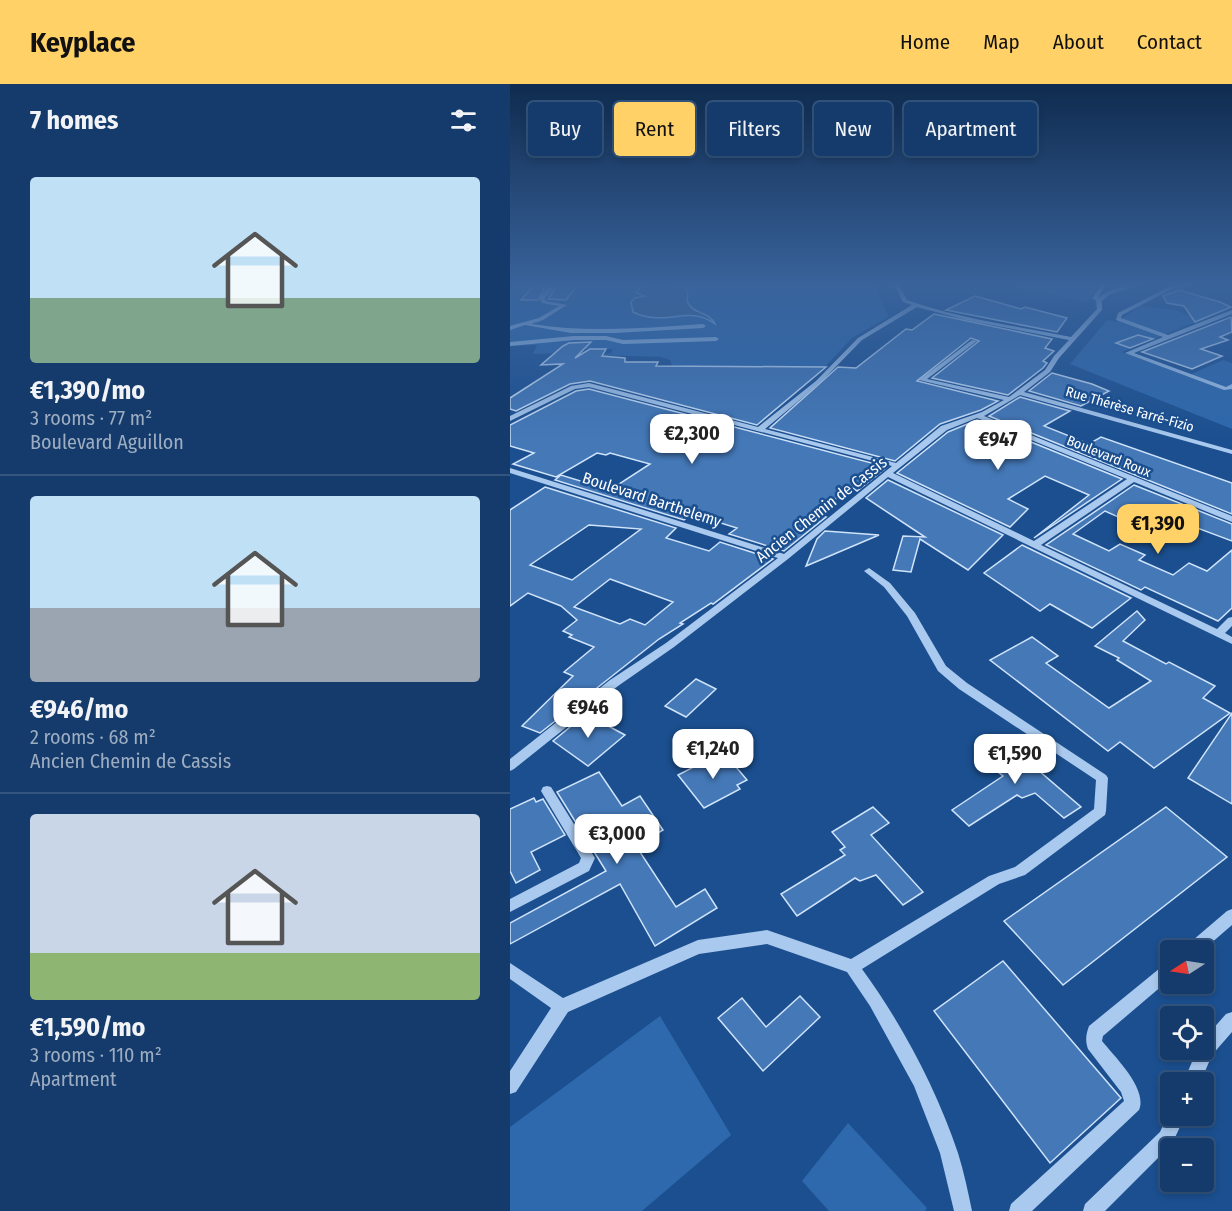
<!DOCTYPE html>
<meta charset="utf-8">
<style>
body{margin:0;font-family:"Fira Sans Condensed",sans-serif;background:#1d4271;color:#f1f3f6;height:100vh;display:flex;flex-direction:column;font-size:22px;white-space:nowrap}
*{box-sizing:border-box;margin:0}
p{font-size:20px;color:#9dadc1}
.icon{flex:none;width:33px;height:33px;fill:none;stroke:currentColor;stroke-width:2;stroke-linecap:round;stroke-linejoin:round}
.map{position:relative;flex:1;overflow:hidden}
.drawer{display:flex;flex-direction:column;background:#143b6b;width:510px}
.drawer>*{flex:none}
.hud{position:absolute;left:18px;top:18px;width:570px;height:54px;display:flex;gap:12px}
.needle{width:39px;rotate:258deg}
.tools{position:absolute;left:650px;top:856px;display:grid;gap:12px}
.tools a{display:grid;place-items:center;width:54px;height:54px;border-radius:6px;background:#143b6b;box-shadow:0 3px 9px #0003,0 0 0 2px #33557e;font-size:30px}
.price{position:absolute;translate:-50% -51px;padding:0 14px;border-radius:12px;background:#fff;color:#222;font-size:20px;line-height:39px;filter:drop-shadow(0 2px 3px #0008)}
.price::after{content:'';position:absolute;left:50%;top:36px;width:18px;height:14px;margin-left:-9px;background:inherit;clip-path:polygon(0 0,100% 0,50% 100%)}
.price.selected{background:#ffd166;color:#111}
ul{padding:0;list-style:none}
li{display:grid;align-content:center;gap:12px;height:318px;padding:0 30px}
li+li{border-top:2px solid #33557e}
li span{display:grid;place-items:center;height:186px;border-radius:6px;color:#555}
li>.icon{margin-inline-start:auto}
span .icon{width:108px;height:108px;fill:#fffc;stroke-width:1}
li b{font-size:26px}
h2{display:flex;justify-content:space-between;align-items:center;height:72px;padding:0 30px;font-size:26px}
.chip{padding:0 21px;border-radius:6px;background:#143b6b;box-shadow:0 3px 9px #0003,0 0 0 2px #33557e;font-size:21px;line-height:54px}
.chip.selected{background:#ffd166;color:#111}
header{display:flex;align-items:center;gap:36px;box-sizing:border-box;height:84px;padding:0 30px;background:#ffd166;color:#111}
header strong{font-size:28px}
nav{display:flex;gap:33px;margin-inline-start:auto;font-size:21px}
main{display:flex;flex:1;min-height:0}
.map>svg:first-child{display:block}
.green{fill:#2e69ad}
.water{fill:#3c6290;stroke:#9cc4f0;stroke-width:1.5}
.building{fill:#4478b7;stroke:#cfe3fa;stroke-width:1.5;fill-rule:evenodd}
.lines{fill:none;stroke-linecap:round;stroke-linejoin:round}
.minor{fill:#a9c9ee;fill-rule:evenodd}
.labels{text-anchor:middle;stroke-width:5;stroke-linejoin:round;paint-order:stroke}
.far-street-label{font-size:14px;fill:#fff;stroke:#1b4f8f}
.street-label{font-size:16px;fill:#fff;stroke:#1b4f8f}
</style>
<header>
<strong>Keyplace</strong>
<nav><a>Home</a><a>Map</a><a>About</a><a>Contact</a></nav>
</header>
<main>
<section class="drawer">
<h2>7 homes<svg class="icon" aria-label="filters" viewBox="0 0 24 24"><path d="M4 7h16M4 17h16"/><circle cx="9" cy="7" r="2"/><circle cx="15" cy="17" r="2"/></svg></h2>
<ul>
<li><span style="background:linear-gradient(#bfe0f5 65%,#7fa58c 0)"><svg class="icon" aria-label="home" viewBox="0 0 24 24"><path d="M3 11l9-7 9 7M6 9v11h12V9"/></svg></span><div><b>€1,390/mo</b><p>3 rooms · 77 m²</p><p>Boulevard Aguillon</p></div></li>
<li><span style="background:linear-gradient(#bfe0f5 60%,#9aa5b1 0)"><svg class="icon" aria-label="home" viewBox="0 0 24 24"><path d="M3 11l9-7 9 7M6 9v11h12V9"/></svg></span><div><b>€946/mo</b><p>2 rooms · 68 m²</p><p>Ancien Chemin de Cassis</p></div></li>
<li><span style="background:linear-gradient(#c9d6e8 75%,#8fb573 0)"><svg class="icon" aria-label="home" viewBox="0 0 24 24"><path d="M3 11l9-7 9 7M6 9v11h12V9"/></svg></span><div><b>€1,590/mo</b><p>3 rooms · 110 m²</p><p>Apartment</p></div></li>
</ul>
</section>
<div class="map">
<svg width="722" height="1127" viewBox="0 0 722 1127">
<rect width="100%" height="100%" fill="#1b4f8f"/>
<!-- green -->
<g class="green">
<polygon points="0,199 365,199 378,233 342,254 315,283 162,282 160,276 151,273 92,271 101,269 103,265 59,265 55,269 23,270 27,261 0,262"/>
<polygon points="490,199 592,199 577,218"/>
<polygon points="630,222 665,226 683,233 685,238 612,268 677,292 713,276 722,279 722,345 560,280 597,236 607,238"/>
<polygon points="150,932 221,1051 132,1127 0,1127 0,1043"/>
<polygon points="338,1039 417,1124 415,1127 319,1127 292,1097"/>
</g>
<!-- water -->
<path class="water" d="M132 199H160L177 205C179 211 176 214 178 219 183 230 200 228 205 240 178 220 156 244 123 228L121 218 125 214 135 212 127 209Z"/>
<!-- building -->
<g class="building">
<polygon points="26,199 34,205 28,216 11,216"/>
<polygon points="39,199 69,199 56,216 38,215 45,205"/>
<polygon points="669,206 710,218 721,223 685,238 674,222 657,219 653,212"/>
<polygon points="465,212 511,225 515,223 557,234 547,248 436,226"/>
<polygon points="424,230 542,255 535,264 544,267 533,277 537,279 533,284 498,311 422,294 469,257 461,254 407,297 488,317 471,326 430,340 385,377 260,344 328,283 346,284 396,245 402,246"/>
<polygon points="721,233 722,248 710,253 718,256 691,265 712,272 682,285 632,268"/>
<polygon points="628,251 643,255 620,264 606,259"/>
<polygon points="81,258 65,274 80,265 96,265 92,272 115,274 115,278 148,278 146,282 316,283 247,341 80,297 60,300 6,327 0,325 0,314 53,280 31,281 53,262 59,259"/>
<polygon points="542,289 582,300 599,307 571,322 519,307"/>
<polygon points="79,305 377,383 347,407 340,402 308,431 316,433 274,467 219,450 227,444 182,430 174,436 45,396 51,391 100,406 140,380 100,369 96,371 87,369 46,393 3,380 24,369 0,362 0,341 66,307"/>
<polygon points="510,313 560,327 534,342 579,360 591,353 722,399 722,430 479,332"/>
<polygon points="467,336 612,395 524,454 579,411 535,392 498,415 518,425 500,443 387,389 438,348"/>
<polygon points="378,396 493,451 458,486 410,455 401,488 383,486 393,452 415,453 356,414"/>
<polygon points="624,401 722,440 722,457 642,427 624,440 595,427 563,450 599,467 610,460 635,471 629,476 663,491 679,479 697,487 722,466 722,524 708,537 635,503 631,506 536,461"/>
<path d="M35 403 166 444 156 454 199 467 210 458 263 475 203 520 201 519 170 539 173 540 149 555 30 649 12 642 63 592 54 588 84 563 59 553 62 551 53 547 67 536 51 522 18 509 0 522V426ZM79 441 131 445 62 496 20 481ZM100 495 163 518 135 541 120 535 110 540 64 523Z"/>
<polygon points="315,447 369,451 296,482 307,455"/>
<polygon points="512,461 621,514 582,544 540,520 530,527 474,489"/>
<polygon points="627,527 635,536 613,557 656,580 659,578 705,602 693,614 720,629 644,684 610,658 598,667 480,576 522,553 548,572 536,579 599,624 641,597 607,576 609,574 585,562"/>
<polygon points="186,595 206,605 176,633 155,622"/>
<polygon points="722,629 722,720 678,694"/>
<polygon points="76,630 115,651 78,682 43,657"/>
<polygon points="513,652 528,665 514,674 571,723 554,734 525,709 512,714 507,711 459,742 442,726 493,692 488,688 492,685 477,673"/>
<polygon points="216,671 237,696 227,701 230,705 194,724 168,691 203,673 206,676"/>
<polygon points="89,688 112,722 130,712 153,746 126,762 166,823 195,805 207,824 145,862 110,800 0,860 0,839 96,787 47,708"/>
<polygon points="24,714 26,718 33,715 55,751 21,768 30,786 6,799 0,787 0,725"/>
<polygon points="363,723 379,739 361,751 413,808 393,821 366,791 350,797 345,794 287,832 271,810 335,771 330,766 335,763 322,748"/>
<polygon points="656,723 717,773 553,901 494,837"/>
<polygon points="493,877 611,1014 540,1079 424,927"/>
<polygon points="290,912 310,933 253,987 208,934 232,914 256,943"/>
</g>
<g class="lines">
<!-- minor -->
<g class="minor">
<path d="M29 199H35L43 205 35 214 36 217 57 221 33 236 21 240C78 249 135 244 193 240L196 242 193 244 105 249H61L15 241 0 246V242L29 234 49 222 32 219 29 214 37 205Z"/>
<path d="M383 199H388L397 216C450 235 507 242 561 253L587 225 586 216 582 215 592 199H597L588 214C600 205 619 199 634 199L599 211 592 217V226L549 274 540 288 514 308 722 366V370L510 311 474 332 722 432V438L624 398 531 461 707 545 718 534 722 533V542L715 549 722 553V560L378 393 278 475 164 563 108 602 4 685 0 687V675L100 596 156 559 268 474 0 389V384L274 470 382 382 79 303 65 305 0 337V332L61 302 79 299 248 343 306 297 348 254 402 221 393 218ZM407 223 456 236 559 256 544 272 535 286 499 313 417 295 467 257 462 256 409 296 494 316 472 328 431 342 386 379 255 345 310 299 352 256ZM467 334 617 395 524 457 383 389 437 346Z"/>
<polygon points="677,199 690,199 662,205 612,231 611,234 658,251 722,226 722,230 624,269 716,303 722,300 722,305 714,306 615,269 653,253 606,236 608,229 659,203"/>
<polygon points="64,252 96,252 113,256 206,253 209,255 206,257 113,260 96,256 64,256 0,262 0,258"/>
<path d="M359 484 380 499 405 529 436 582 457 599 596 691 598 694 596 727 595 731 515 791 489 800 352 885C391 938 427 1006 448 1069 454 1088 458 1108 462 1127H444L430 1069 404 1002 360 922 337 888 257 860 189 870 58 928 6 1008 0 1010V987L41 924 0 895V879L53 914 188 856 257 846 341 875 479 792 505 783 584 725 586 696 449 605 428 587 397 532 374 503 354 487Z"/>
<polygon points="37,702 41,703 85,774 79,787 0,828 0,815 69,779 71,774 31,707 33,703"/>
<polygon points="722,825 722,841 692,867 674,867 676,862 717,827"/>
<path d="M660 878V895L593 952 592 957C605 973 638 1005 629 1026L522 1127H499L501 1120 614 1017 611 1008 578 965C575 957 576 950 579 942L655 880Z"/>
<polygon points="722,928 722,948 702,971 690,999 673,999 687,966 693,966 693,956 716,930"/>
<polygon points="660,1026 660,1032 675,1032 662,1060 595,1127 573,1127 575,1120 650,1048"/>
</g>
</g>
<!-- sky -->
<linearGradient id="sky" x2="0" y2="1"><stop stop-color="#0f2b4f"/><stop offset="0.56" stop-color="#39639b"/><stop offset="1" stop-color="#39639b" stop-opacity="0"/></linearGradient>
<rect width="722" height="357" fill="url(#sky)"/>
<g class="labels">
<!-- far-street labels -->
<g class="far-street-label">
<text transform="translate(620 325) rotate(16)" y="5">Rue Thérèse Farré-Fizio</text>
<text transform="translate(599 372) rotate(22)" y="5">Boulevard Roux</text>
</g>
<!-- street labels -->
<g class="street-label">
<text transform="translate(142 415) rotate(18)" y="6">Boulevard Barthelemy</text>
<text transform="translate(311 425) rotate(-38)" y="6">Ancien Chemin de Cassis</text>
</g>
</g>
</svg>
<div class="tools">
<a><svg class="needle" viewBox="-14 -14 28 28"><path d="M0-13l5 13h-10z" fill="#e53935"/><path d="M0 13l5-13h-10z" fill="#9dadc1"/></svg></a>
<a><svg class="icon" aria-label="locate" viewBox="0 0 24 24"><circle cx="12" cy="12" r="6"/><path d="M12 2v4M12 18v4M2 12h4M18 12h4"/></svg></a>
<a>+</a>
<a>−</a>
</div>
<b class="price" style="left:182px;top:381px">€2,300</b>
<b class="price" style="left:488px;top:387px">€947</b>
<b class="price selected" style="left:648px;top:471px">€1,390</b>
<b class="price" style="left:78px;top:655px">€946</b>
<b class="price" style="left:203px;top:696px">€1,240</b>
<b class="price" style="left:505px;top:701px">€1,590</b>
<b class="price" style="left:107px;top:781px">€3,000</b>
<div class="hud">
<a class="chip">Buy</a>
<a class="chip selected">Rent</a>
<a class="chip">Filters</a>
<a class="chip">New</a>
<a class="chip">Apartment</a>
</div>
</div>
</main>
